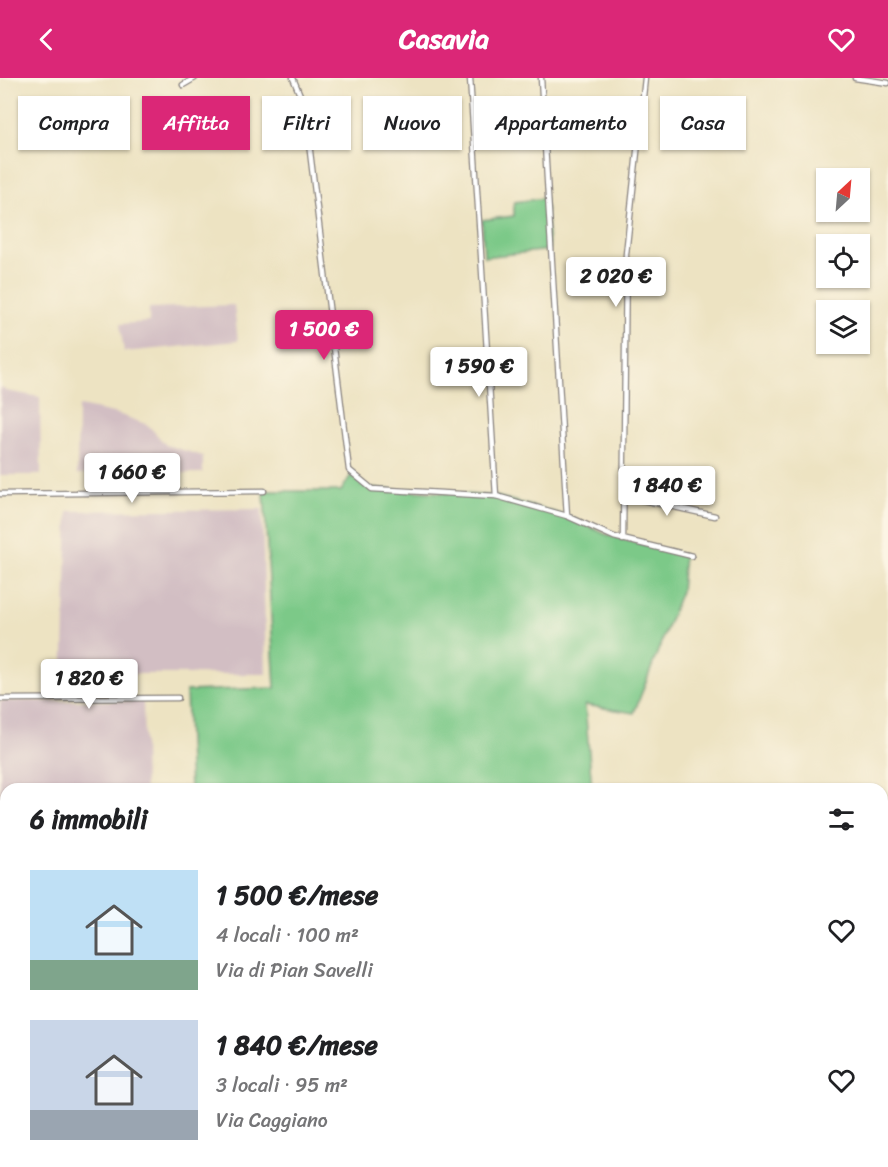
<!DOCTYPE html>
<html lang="it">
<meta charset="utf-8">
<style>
body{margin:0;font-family:Sriracha,sans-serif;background:#f6f6f6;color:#202124;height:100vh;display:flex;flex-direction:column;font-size:22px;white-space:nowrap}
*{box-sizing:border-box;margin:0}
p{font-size:20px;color:#757577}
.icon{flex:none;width:33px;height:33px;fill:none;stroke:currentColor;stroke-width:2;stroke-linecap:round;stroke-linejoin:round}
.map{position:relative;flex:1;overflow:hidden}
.panel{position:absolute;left:0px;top:705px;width:888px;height:384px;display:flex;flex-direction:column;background:#fff;border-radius:18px 18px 0 0;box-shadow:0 2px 4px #0004}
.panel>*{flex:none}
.guide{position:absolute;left:18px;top:18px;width:852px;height:54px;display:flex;gap:12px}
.needle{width:39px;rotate:26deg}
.fabs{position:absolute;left:816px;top:90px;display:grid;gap:12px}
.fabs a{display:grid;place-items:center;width:54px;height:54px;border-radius:0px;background:#fff;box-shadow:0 2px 4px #0004;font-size:30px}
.price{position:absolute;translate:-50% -51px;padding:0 14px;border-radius:6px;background:#fff;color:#222;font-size:20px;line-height:39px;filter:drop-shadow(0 2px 3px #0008)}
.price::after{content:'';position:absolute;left:50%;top:36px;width:18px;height:14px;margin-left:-9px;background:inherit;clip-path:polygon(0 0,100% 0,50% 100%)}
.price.current{background:#db2777;color:#fff}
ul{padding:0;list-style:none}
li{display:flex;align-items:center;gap:18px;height:150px;padding:0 30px}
li span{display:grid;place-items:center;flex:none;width:168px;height:120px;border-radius:0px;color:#555}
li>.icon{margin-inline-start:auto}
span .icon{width:72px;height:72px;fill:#fffc;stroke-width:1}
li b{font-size:26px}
h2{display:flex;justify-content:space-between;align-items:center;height:72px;padding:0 30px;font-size:26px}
.pill{padding:0 21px;border-radius:0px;background:#fff;box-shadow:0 2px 4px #0004;font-size:21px;line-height:54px}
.pill.current{background:#db2777;color:#fff}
header{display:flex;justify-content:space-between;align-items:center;height:78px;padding:0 30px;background:#db2777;color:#fff;font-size:27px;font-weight:800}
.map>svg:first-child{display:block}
.industrial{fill:#d2bec3}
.green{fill:#7cc988;stroke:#4f7662;stroke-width:1.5}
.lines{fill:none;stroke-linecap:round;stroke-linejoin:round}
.street-casing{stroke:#88827e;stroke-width:7}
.secondary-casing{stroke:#88827e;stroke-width:8}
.street{stroke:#fff;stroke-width:4.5}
.secondary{stroke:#fff;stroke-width:6}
</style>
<header><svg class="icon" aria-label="back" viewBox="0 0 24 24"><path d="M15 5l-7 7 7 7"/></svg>Casavia<svg class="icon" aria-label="heart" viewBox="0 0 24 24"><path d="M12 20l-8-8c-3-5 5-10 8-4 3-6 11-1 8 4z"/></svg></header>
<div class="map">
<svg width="888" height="1089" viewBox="0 0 888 1089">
<rect width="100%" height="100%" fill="#fcf5e5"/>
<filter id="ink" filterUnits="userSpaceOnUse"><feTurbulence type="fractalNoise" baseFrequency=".0167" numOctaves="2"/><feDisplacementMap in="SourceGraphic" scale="12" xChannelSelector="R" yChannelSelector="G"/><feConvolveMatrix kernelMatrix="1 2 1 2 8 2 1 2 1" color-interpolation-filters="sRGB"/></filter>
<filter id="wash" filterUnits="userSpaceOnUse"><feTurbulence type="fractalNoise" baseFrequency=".008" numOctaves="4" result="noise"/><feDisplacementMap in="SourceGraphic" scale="24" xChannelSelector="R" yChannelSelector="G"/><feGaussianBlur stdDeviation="1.35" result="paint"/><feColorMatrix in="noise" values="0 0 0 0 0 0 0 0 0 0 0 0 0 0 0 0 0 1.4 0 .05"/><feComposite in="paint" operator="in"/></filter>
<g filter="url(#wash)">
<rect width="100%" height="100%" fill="#ede3c2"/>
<!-- industrial -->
<g class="industrial">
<polygon points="234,227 238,263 124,274 120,246 149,244 149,230"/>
<polygon points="0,308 6,313 40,319 41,397 0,397"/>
<polygon points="80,328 118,336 148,347 166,367 203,378 203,395 77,396 78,330"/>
<polygon points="262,431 266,596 136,596 119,607 63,607 68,433"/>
<polygon points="0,623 143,623 145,711 6,711 6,734 0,734"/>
<rect x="0" y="856" width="6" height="208"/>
<polygon points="888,955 888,1086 884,1089 754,1089 754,1083 882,1083 882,956"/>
<rect x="214" y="1083" width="153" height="6"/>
<polygon points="533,1083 694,1083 692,1089 523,1089"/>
</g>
<!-- green -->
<g class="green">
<polygon points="545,120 549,172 484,179 482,142 514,138 514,124"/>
<polygon points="351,397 367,410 496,418 567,438 605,456 684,477 681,513 634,635 585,627 592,711 190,711 186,613 275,610 264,413 341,413"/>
<polygon points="0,738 6,739 6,856 0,856"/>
<polygon points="882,817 888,817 888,906 882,908"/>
<polygon points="367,1083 523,1083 513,1089 367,1089"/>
</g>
</g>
<g filter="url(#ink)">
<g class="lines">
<!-- street casing -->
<g class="street-casing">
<g id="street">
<polyline points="293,0 300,17 307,49 349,392 372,411 496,418"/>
<polyline points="470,0 496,418 567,438 614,459 692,478"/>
<polyline points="541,0 567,438"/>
<polyline points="855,0 888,5"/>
<polyline points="183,7 195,0"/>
<polyline points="0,416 264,413"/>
<polyline points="624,418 715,438"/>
<polyline points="623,462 626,176 645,0"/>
<polyline points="0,621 178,620"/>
<polyline points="0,856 6,856"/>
<polyline points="367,1083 367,1089"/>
<polyline points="536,1083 539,1089"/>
<polyline points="694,1089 695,1083"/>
<polyline points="751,1089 751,1083"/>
</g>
</g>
<!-- secondary casing -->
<g class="secondary-casing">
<g id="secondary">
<polyline points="882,952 888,951"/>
<polyline points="513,1089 523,1083"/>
</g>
</g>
<!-- street -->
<use href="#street" class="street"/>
<!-- secondary -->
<use href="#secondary" class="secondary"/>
</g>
</g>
</svg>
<div class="fabs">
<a><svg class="needle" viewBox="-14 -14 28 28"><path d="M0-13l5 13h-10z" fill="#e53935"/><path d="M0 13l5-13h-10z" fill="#757577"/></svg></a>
<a><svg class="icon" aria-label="locate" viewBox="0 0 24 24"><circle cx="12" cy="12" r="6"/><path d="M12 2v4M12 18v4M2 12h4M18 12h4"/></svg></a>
<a><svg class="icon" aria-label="layers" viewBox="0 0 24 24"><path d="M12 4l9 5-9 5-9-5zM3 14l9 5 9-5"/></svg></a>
</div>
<b class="price" style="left:616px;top:230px">2 020 €</b>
<b class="price current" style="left:324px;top:283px">1 500 €</b>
<b class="price" style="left:479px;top:320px">1 590 €</b>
<b class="price" style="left:132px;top:426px">1 660 €</b>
<b class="price" style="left:667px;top:439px">1 840 €</b>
<b class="price" style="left:89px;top:632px">1 820 €</b>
<div class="guide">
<a class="pill">Compra</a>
<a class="pill current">Affitta</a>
<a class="pill">Filtri</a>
<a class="pill">Nuovo</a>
<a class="pill">Appartamento</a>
<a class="pill">Casa</a>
</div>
<section class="panel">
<h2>6 immobili<svg class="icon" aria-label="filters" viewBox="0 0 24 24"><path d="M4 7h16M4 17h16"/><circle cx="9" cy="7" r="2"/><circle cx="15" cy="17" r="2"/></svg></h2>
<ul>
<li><span style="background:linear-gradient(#bfe0f5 75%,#7fa58c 0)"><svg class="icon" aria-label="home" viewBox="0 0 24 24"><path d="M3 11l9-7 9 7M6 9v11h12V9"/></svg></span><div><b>1 500 €/mese</b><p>4 locali · 100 m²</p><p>Via di Pian Savelli</p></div><svg class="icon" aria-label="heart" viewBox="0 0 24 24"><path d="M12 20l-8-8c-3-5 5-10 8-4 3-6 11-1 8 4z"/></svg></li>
<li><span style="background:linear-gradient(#c9d6e8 75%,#9aa5b1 0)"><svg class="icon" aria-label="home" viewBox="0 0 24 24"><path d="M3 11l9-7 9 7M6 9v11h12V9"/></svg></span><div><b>1 840 €/mese</b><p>3 locali · 95 m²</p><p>Via Caggiano</p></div><svg class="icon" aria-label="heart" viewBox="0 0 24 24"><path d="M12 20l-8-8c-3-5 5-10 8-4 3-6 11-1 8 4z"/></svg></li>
</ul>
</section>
</div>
